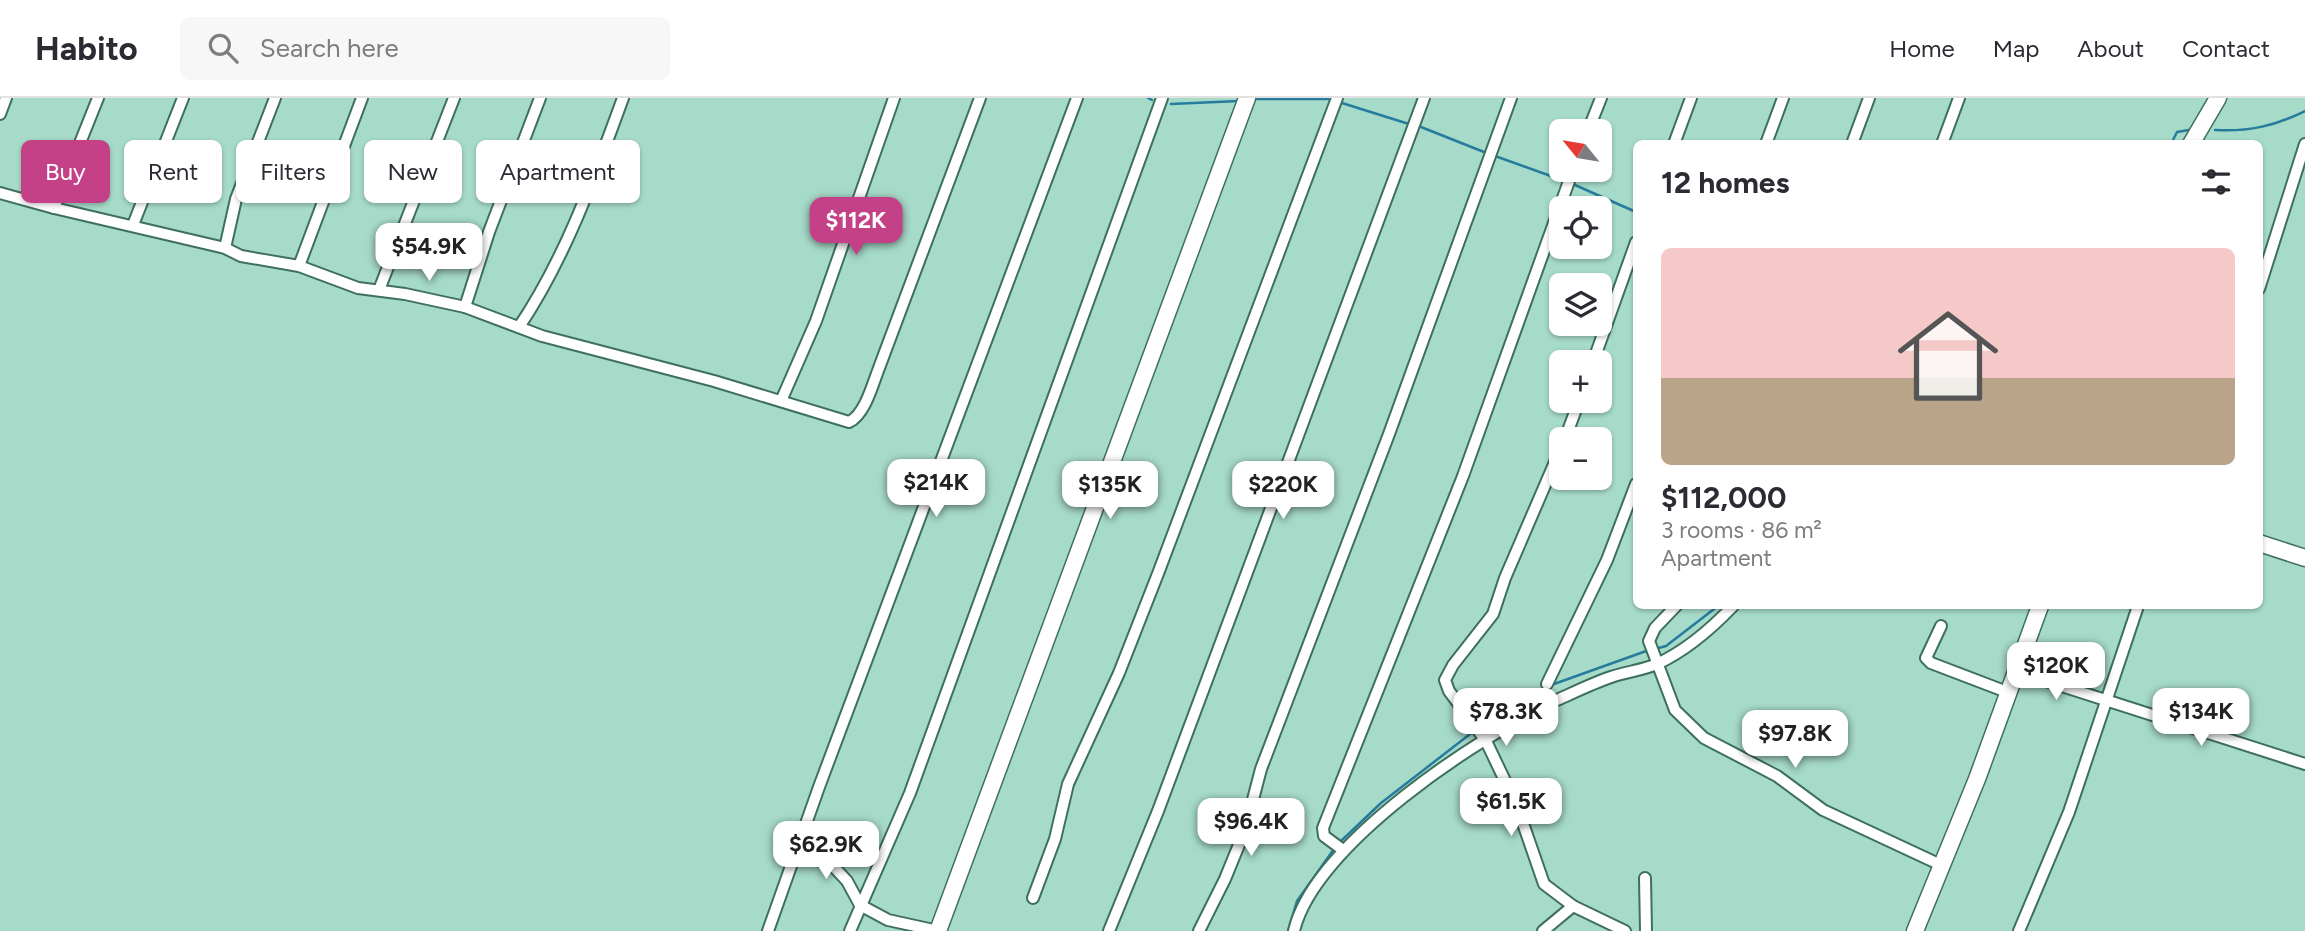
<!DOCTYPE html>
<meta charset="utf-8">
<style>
body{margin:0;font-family:Figtree,sans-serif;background:#f7f7f7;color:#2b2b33;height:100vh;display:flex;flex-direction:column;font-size:26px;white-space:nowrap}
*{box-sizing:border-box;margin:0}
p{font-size:23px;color:#7c7c81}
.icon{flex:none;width:38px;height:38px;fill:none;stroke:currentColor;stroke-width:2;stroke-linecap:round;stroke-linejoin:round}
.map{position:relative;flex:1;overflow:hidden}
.drawer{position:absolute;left:1633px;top:42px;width:630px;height:469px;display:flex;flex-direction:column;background:#fff;border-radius:10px;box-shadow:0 2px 5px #0004}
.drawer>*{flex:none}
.hud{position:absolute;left:21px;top:42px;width:665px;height:63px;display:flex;gap:14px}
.needle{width:46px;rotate:300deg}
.controls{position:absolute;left:1549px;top:21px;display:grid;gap:14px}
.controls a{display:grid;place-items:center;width:63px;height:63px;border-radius:10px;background:#fff;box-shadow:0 2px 5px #0004;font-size:35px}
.price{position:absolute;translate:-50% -60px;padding:0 16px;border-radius:14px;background:#fff;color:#222;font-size:23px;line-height:46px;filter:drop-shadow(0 2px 4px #0008)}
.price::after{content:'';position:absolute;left:50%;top:42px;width:21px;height:16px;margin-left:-10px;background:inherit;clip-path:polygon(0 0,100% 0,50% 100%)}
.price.on{background:#c44187;color:#fff}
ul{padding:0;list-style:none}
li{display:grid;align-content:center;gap:14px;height:371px;padding:0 28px}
li span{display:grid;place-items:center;height:217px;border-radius:10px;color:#555}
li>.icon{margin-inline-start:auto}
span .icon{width:126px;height:126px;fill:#fffc;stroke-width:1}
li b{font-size:30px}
h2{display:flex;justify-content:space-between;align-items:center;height:84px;padding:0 28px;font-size:30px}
.pill{padding:0 24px;border-radius:10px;background:#fff;box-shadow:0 2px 5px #0004;font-size:24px;line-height:63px}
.pill.on{background:#c44187;color:#fff}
header{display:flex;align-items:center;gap:42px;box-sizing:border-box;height:98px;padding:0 35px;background:#fff;border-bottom:2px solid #e1e1e2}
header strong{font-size:33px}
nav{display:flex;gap:38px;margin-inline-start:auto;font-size:24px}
.search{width:490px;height:63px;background:#f7f7f7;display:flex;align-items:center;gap:18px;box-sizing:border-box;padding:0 24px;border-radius:10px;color:#7c7c81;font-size:26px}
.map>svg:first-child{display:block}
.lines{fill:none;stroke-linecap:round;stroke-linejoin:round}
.stream{stroke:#267c9c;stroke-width:2.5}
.street-casing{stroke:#3e6f5f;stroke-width:14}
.secondary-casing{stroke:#3e6f5f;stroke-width:19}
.street{stroke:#fff;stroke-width:10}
.secondary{stroke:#fff;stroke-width:16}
</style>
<header>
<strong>Habito</strong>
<div class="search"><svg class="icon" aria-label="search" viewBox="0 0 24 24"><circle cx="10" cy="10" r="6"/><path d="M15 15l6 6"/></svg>Search here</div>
<nav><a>Home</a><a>Map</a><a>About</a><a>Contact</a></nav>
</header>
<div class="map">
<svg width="2305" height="833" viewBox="0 0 2305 833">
<rect width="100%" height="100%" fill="#a7dbc9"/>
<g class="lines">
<!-- stream -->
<g class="stream">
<polyline points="1148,0 1152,2"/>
<polyline points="1256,1 1328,1"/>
<polyline points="1342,5 1409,26"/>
<polyline points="1171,6 1239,3"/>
<polyline points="1421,29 1484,54"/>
<path d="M2215 32C2248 34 2275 28 2305 13"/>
<polyline points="2171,46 2177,34 2189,32"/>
<polyline points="1495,58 1562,82"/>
<polyline points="1575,87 1636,114"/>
<polyline points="1655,551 1666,548 1718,508"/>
<polyline points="1481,629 1554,586 1649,552"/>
<polyline points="1340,744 1381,705 1474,633"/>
<polyline points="1288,833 1297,803 1334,751"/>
</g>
<!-- street casing -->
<g class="street-casing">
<g id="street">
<polyline points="0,16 6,0"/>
<polyline points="1588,33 1601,0"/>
<polyline points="1674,46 1691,0"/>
<polyline points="1766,46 1783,0"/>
<polyline points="1852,46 1869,0"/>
<polyline points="1942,46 1959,0"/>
<path d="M0 95 54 110 225 150 241 158 299 168 358 190 405 196 465 209 542 238 714 283 849 324C865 317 873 285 879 270L980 0"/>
<polyline points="54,110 98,0"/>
<polyline points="133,127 183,0"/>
<polyline points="225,150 236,101 275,0"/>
<polyline points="299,168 362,0"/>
<polyline points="2259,191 2305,46"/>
<polyline points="379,192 454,0"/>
<polyline points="465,209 489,134 540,0"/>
<path d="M519 229C566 159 594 79 623 0"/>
<polyline points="1593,264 1636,144"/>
<polyline points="781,303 816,223 894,0"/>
<polyline points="1565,341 1579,303"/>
<polyline points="1561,350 1505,480 1493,516 1453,567 1445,582 1449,593 1486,643 1517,708 1544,786 1573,808 1625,833"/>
<polyline points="1676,508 1655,530 1649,543 1675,612 1704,640 1777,678 1823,712 1943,768"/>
<polyline points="1941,528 1926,560 1931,565 2007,594"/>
<polyline points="2015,573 2305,666"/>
<polyline points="1547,586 1607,462 1636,386"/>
<polyline points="1343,752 1324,738 1323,730 1463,378 1573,72"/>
<polyline points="797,753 833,768 847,783 860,807 888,822 938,833"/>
<polyline points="1645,780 1646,833"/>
<polyline points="1033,800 1055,741 1068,686 1119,575 1159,473 1337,0"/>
<polyline points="768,833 819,689 1077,0"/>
<polyline points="850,833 910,695 1162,0"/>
<polyline points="1109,833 1158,713 1424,0"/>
<polyline points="1199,833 1225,781 1245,732 1261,671 1389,336 1511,0"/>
<path d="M1294 833C1314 747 1479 638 1557 602 1575 594 1593 585 1611 579 1626 574 1643 572 1657 566 1685 553 1712 530 1733 508"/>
<polyline points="1543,833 1573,808"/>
<polyline points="2019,833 2069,714 2138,508"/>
</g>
</g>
<!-- secondary casing -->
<g class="secondary-casing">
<g id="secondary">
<polyline points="2191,46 2218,0"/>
<polyline points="2259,445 2305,460"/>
<polyline points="938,833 1247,0"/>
<polyline points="1915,833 1977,681 2040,508"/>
</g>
</g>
<!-- street -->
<use href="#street" class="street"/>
<!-- secondary -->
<use href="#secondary" class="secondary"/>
</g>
</svg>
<div class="controls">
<a><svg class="needle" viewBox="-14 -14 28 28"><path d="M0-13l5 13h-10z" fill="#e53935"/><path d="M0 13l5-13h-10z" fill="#7c7c81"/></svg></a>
<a><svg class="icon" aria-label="locate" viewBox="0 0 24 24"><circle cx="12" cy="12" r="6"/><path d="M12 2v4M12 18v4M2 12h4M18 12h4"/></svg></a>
<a><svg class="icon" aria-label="layers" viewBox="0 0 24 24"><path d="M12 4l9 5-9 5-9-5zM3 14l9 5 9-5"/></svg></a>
<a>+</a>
<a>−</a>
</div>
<b class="price on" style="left:856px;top:159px">$112K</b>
<b class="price" style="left:429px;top:185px">$54.9K</b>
<b class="price" style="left:936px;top:421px">$214K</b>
<b class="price" style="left:1110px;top:423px">$135K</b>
<b class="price" style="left:1283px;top:423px">$220K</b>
<b class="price" style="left:2056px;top:604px">$120K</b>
<b class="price" style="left:1506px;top:650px">$78.3K</b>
<b class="price" style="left:2201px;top:650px">$134K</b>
<b class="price" style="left:1795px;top:672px">$97.8K</b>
<b class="price" style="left:1511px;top:740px">$61.5K</b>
<b class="price" style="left:1251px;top:760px">$96.4K</b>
<b class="price" style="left:826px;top:783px">$62.9K</b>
<div class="hud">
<a class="pill on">Buy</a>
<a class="pill">Rent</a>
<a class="pill">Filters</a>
<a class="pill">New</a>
<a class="pill">Apartment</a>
</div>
<section class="drawer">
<h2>12 homes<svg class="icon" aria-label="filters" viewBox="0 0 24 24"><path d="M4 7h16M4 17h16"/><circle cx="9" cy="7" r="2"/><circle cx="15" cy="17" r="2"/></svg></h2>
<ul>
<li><span style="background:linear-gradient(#f6c9c9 60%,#b9a48a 0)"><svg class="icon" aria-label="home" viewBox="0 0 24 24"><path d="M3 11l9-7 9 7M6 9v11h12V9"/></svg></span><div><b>$112,000</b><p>3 rooms · 86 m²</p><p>Apartment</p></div></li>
</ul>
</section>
</div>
